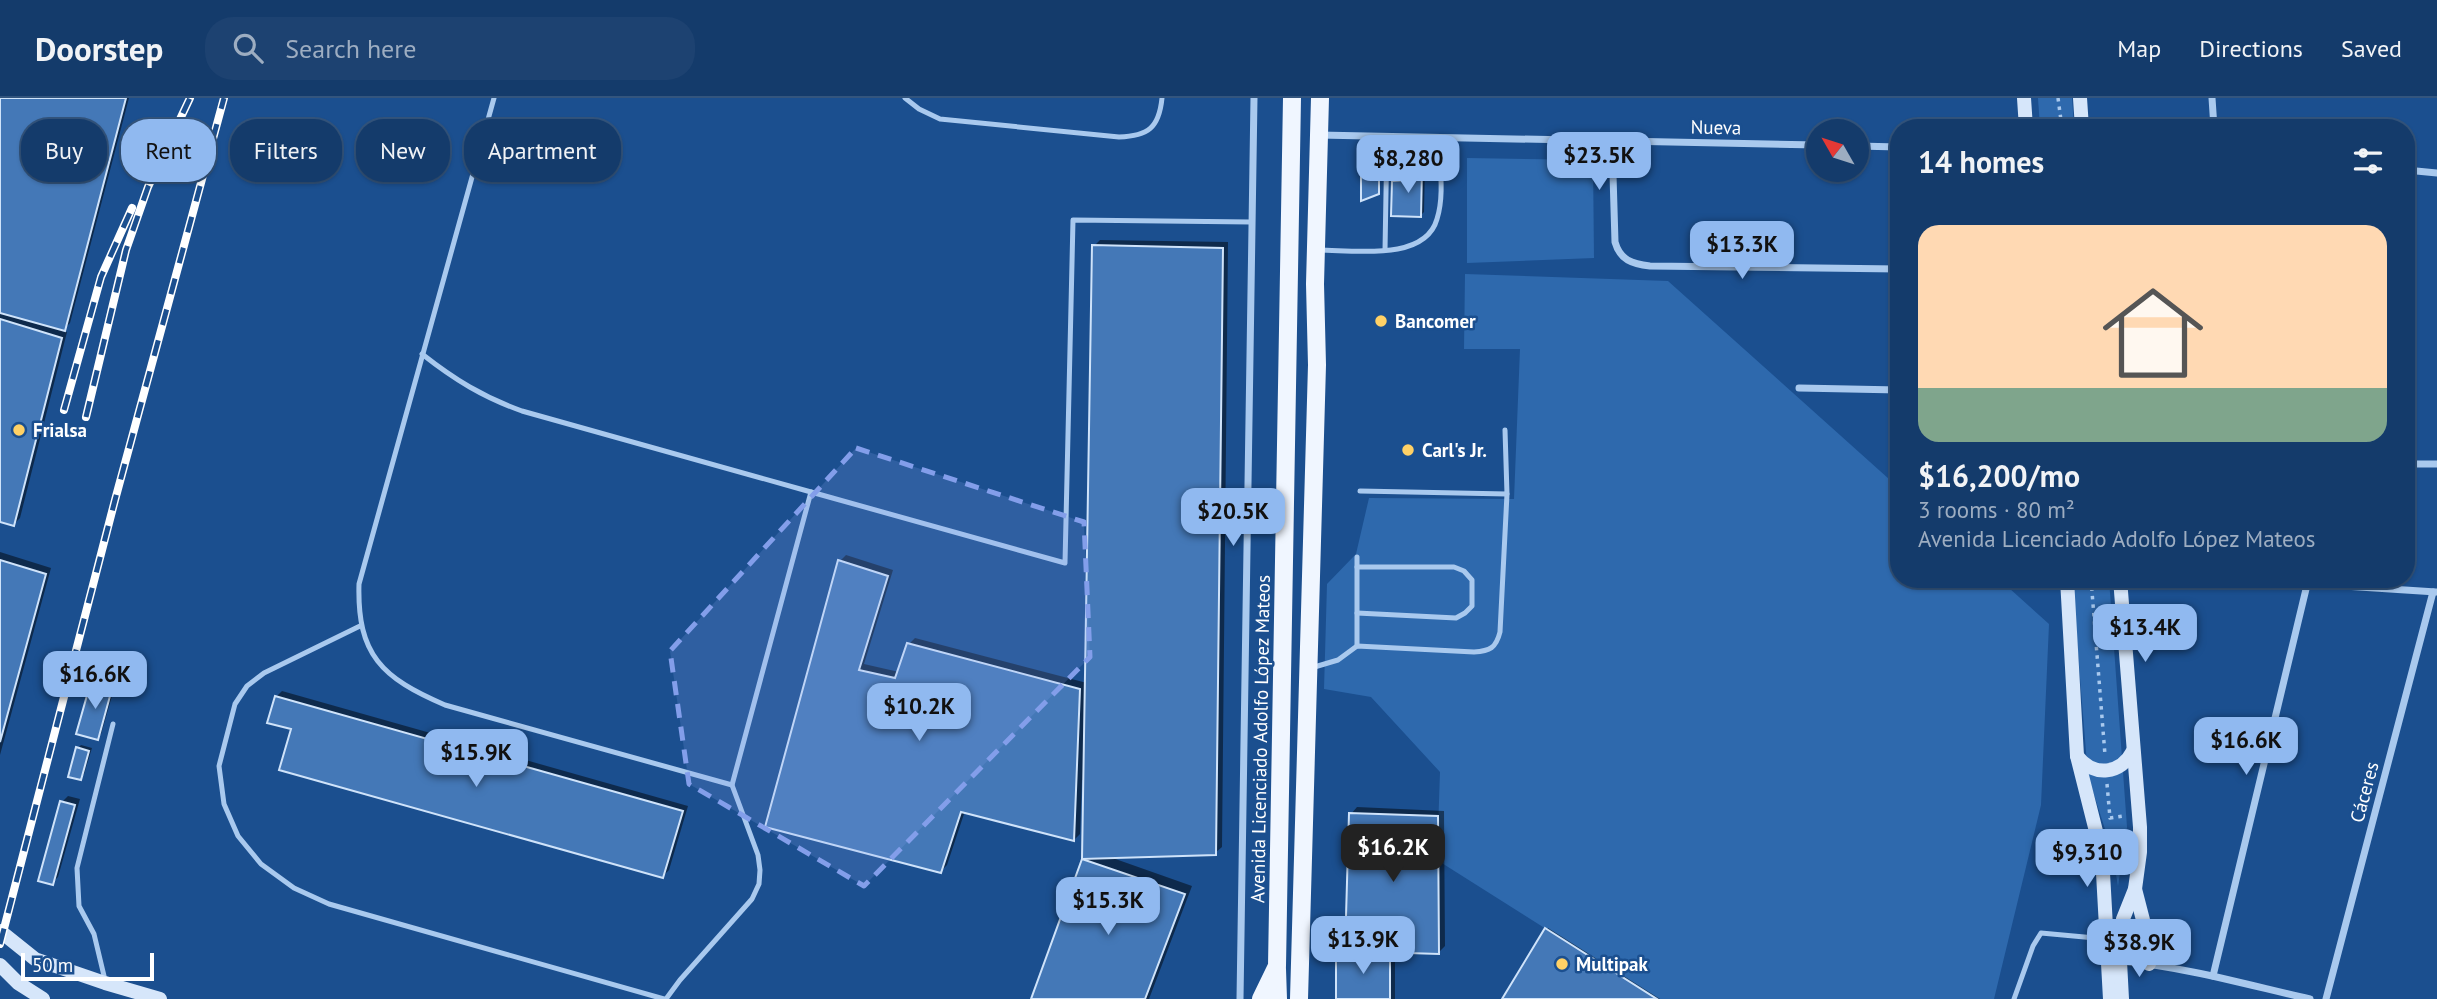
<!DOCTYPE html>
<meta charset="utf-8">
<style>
body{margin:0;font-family:"PT Sans",sans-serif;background:#1d4271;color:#f1f3f6;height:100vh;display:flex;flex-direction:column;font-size:26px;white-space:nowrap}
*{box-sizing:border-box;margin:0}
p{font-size:23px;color:#9dadc1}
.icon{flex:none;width:38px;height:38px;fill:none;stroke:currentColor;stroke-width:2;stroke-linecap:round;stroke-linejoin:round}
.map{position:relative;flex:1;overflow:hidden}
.drawer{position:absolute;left:1890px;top:21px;width:525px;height:469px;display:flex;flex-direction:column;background:#143b6b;border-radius:28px;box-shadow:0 2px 5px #0004,0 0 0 2px #33557e}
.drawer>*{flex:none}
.banner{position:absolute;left:21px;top:21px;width:665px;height:63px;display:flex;gap:14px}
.needle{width:46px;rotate:309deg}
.tools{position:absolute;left:1806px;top:21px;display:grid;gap:14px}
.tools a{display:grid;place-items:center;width:63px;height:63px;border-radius:50%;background:#143b6b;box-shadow:0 2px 5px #0004,0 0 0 2px #33557e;font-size:35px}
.scale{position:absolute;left:21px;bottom:18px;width:133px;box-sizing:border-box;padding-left:7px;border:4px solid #fff;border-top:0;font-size:19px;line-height:24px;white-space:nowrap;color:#fff;-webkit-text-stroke:5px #1b4f8f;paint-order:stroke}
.price{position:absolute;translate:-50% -60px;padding:0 16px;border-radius:14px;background:#90b9f0;color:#111;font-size:23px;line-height:46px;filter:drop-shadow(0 2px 4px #0008)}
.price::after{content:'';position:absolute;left:50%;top:42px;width:21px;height:16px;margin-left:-10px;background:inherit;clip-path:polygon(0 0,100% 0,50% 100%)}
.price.selected{background:#222;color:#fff}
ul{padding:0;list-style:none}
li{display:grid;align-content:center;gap:14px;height:371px;padding:0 28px}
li+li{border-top:2px solid #33557e}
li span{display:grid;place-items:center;height:217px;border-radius:21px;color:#555}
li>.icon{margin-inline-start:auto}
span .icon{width:126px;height:126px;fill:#fffc;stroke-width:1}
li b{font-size:30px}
h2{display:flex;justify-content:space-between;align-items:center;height:84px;padding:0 28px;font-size:30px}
.pill{padding:0 24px;border-radius:28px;background:#143b6b;box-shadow:0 2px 5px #0004,0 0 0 2px #33557e;font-size:24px;line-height:63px}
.pill.selected{background:#90b9f0;color:#111}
header{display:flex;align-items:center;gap:42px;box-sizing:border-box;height:98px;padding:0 35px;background:#143b6b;border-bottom:2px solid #33557e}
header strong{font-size:33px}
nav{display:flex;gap:38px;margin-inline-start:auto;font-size:24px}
.search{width:490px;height:63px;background:#1d4271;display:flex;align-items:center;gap:18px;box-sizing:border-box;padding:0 24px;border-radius:28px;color:#9dadc1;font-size:26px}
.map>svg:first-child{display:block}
.green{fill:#2e69ad}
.shadow{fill:#0007}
.building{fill:#4478b7;stroke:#cfe3fa;stroke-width:2}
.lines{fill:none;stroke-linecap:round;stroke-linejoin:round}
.path{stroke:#a9c9ee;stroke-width:3.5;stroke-dasharray:3.5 5;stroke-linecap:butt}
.lane{stroke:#a9c9ee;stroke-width:5}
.street{stroke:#a9c9ee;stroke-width:7}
.secondary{stroke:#d6e6fa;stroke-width:14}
.primary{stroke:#f0f6ff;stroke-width:18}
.rail-casing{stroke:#fff;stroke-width:8}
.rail{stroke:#1b4f8f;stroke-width:5;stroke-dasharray:16;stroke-linecap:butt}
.marked{fill:#839eea;fill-opacity:0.2;stroke:#839eea;stroke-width:5;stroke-dasharray:14 9;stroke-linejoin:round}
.poi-dot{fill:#ffd166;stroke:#1b4f8f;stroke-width:2.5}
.labels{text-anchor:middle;stroke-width:5;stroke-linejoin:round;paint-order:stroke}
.street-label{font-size:19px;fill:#fff;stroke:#1b4f8f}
.poi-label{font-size:19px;font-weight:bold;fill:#fff;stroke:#1b4f8f;text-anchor:start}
</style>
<header>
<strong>Doorstep</strong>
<div class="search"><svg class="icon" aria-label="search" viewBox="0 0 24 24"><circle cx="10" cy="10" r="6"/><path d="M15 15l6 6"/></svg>Search here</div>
<nav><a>Map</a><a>Directions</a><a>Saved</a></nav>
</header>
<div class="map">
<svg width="2437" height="901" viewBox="0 0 2437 901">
<rect width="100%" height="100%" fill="#1b4f8f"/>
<!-- green -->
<g class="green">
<polygon points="2038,0 2072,0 2074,30 2040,30"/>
<polygon points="1467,60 1593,62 1594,160 1467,165"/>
<polygon points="1465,176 1668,183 1899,390 1899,481 1999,481 2049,526 2041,707 1994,901 1657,901 1437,762 1440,674 1371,599 1324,591 1327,486 1356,456 1369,400 1514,401 1520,251 1464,251"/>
<polygon points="2072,481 2109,481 2127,729 2118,788 2112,753 2088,678"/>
</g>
<!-- shadow -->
<g class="shadow">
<polygon points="0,0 129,0 70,225 62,233 67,234 20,420 14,426 0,423"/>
<polygon points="1380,55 1380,93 1378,94 1365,64"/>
<polygon points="1414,67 1425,67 1424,114 1421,117 1393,83 1397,79 1410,79 1410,70"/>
<polygon points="1100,142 1228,144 1222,749 1215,755 1107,758 1192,788 1149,901 1033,901 1084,761 1085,682 1082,682 1080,736 1074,742 965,713 947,767 941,773 767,728 840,463 846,457 893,472 864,566 899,574 909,546 915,540 1087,585 1094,148"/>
<polygon points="0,454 51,470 0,657"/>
<polygon points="101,580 116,584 101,636 97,640 89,595 95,592"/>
<polygon points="282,593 688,708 669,772 663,778 276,599"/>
<polygon points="81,647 92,650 84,676 80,680 78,650"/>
<polygon points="68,698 80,701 58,779 52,785 62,704"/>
<polygon points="1357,709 1444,713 1445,848 1439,854 1395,853 1395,901 1338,901 1338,855 1347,849 1351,716"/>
<polygon points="1548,830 1660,901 1504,901"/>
</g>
<!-- building -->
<g class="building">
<polygon points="0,0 126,0 65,233 0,215"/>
<polygon points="1379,55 1379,96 1361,103 1361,65"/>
<polygon points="1409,70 1422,70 1421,119 1391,118 1392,83 1408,82"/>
<polygon points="1092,147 1223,150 1216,757 1082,761"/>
<polygon points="0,221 62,240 14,428 0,424"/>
<polygon points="0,462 46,476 0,644"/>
<polygon points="838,462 888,478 859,572 895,580 907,545 1080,591 1074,743 961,714 941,775 765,729"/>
<polygon points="96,583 113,587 98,642 76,636 88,594 92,595"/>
<polygon points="275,598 683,713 663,780 279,672 291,631 267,625"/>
<polygon points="76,649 89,653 81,682 68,679"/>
<polygon points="60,703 75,707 53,787 38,783"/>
<polygon points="1349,715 1438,718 1439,856 1345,853"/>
<polygon points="1082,761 1185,796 1145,901 1031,901"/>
<polygon points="1545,830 1657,901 1502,901"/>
<polygon points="1390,854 1390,901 1336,901 1336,855"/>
</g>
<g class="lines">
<!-- path -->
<g class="path">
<polyline points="2058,0 2062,30"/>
<polyline points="2091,481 2105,657"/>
<polyline points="2107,686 2110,720 2124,718"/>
</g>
<!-- lane -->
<g class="lane">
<path d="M494 0 359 486C357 557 382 580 445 607L732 687"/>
<path d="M905 0 919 11 940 21 1119 39C1148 38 1159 30 1162 0"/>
<path d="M1319 152C1353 152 1425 164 1437 121 1445 96 1439 65 1439 39"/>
<polyline points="1385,152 1387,38"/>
<path d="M422 256C455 282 483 299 522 313L811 394"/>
<polyline points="1360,393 1507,396 1505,332"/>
<polyline points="1357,469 1454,469 1464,473 1472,482 1472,508 1465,515 1456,520 1357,515"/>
<polyline points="360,528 264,575 247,588 235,606 219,668 224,706 238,738 261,766 294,790 329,806 664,901"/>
<polyline points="1357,548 1357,459"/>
<path d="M1311 570 1338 562 1357 548 1474 554C1490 553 1496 550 1500 534L1507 396"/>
<polyline points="105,882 94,836 79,808 77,770 113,626"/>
<polyline points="666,901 680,882 752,801 759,786 760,772 758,757 732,687 811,394 1065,465 1073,122 1251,124"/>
<polyline points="2014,901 2033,848 2041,835 2106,841"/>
</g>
<!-- street -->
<g class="street">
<polyline points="2212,0 2214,30"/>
<polyline points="1319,37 1818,47"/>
<path d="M1612 43 1615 144C1620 162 1632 166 1650 168L1899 171"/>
<polyline points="1857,48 1899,49"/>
<polyline points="2406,72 2437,75"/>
<polyline points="1799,290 1899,292"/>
<polyline points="2406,366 2437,366"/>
<polyline points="2234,481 2436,494"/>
<path d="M2121 863C2185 869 2248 887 2310 901"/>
<polyline points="2213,878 2307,487"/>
<polyline points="1240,901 1254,0"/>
<polyline points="2326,901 2433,494"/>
</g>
<!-- secondary -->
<g class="secondary">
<polyline points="2024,0 2026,30"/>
<polyline points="2080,0 2082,30"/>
<polyline points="2067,481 2077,658 2102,757 2110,901"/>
<polyline points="2120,481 2140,729 2140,754 2135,791 2123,821 2120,863 2122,901"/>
<path d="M2077 658C2094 680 2121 676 2133 653"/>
<polyline points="2135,791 2143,822 2149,866"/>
<polyline points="0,833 35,861 105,885 160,901"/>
<polyline points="0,867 18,885 43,901"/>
</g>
<!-- primary -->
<g class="primary">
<polyline points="1277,871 1278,901"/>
<polyline points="1261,901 1277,868 1292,0"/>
<polyline points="1299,901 1317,267 1315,186 1320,0"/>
</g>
<!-- rail casing -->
<g class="rail-casing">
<g id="rail">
<polyline points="64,312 101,179 132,110"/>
<polyline points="86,319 126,152 148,89 190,0"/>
<polyline points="0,846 115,402 224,0"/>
</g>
</g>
<!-- rail -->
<use href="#rail" class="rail"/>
</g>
<!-- marked area -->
<path class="marked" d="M856 350 1084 424 1090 559 864 788 689 686 670 553Z"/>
<!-- markers -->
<g class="poi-dot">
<circle cx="1381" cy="223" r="7"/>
<circle cx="19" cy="332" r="7"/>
<circle cx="1408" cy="352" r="7"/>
<circle cx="1562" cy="866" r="7"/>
</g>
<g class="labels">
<!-- street labels -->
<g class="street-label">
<text transform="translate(1716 29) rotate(1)" y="7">Nueva</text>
<text transform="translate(1260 641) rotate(-89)" y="7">Avenida Licenciado Adolfo López Mateos</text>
<text transform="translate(2364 694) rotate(-75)" y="7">Cáceres</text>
</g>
<!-- poi labels -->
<g class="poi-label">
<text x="1395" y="230">Bancomer</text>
<text x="33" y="339">Frialsa</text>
<text x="1422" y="359">Carl's Jr.</text>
<text x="1576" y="873">Multipak</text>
</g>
</g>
</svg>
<div class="tools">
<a><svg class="needle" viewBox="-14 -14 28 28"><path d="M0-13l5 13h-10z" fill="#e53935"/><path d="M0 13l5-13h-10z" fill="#9dadc1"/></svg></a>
</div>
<div class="scale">50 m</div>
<b class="price" style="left:1599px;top:94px">$23.5K</b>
<b class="price" style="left:1408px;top:97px">$8,280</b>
<b class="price" style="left:1742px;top:183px">$13.3K</b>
<b class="price" style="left:1233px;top:450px">$20.5K</b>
<b class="price" style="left:2145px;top:566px">$13.4K</b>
<b class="price" style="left:95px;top:613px">$16.6K</b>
<b class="price" style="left:919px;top:645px">$10.2K</b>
<b class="price" style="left:2246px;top:679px">$16.6K</b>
<b class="price" style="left:476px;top:691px">$15.9K</b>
<b class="price selected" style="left:1393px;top:786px">$16.2K</b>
<b class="price" style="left:2087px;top:791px">$9,310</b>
<b class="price" style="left:1108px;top:839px">$15.3K</b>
<b class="price" style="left:1363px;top:878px">$13.9K</b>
<b class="price" style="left:2139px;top:881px">$38.9K</b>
<div class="banner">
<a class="pill">Buy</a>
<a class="pill selected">Rent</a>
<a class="pill">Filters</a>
<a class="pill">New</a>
<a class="pill">Apartment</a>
</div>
<section class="drawer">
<h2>14 homes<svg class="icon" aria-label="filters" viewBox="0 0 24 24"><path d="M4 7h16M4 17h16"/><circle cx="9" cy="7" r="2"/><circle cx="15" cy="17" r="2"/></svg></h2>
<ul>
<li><span style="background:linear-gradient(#ffd9b3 75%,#7fa58c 0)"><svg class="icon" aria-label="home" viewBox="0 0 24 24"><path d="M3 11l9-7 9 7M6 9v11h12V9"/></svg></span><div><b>$16,200/mo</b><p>3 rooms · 80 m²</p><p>Avenida Licenciado Adolfo López Mateos</p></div></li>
</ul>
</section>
</div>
